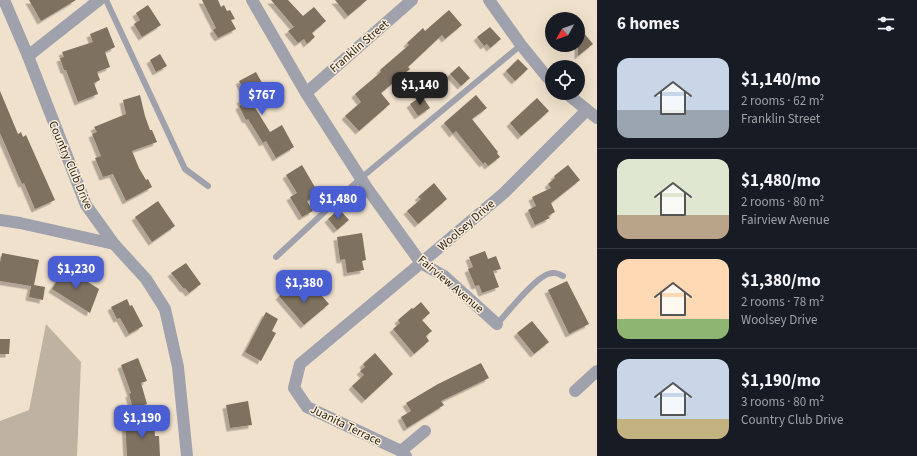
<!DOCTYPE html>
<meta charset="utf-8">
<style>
body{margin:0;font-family:"Source Sans 3",sans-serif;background:#20242c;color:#f1f3f6;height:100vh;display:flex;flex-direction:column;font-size:15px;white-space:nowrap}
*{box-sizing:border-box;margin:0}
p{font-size:13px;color:#9ea1a6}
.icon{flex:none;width:22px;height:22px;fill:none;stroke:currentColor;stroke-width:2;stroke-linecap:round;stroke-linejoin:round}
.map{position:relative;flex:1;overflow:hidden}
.sheet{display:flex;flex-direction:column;background:#171b24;width:320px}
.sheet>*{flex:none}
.needle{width:26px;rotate:230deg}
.buttons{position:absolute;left:545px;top:12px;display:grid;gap:8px}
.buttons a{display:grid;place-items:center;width:40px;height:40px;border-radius:50%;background:#171b24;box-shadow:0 4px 16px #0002;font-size:20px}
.price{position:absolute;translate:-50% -34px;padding:0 9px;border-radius:8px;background:#4a5ed3;color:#fff;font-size:13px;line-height:26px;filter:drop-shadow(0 1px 2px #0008)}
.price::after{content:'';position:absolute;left:50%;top:24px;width:12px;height:9px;margin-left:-6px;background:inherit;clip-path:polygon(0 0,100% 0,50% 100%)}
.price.on{background:#222;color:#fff}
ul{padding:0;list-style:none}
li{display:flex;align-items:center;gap:12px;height:100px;padding:0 20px}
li+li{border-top:1px solid #363941}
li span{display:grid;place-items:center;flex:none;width:112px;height:80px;border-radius:12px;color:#555}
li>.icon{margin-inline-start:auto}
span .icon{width:48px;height:48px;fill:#fffc;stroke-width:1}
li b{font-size:17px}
h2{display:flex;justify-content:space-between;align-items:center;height:48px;padding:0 20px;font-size:17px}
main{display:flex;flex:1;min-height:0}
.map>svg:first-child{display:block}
.green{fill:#beb3a2}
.building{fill:#7e715e;filter:url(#shadow)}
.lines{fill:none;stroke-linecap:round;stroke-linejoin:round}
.lane{stroke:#9fa2ac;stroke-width:6}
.street{stroke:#9fa2ac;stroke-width:12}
.labels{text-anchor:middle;stroke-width:3;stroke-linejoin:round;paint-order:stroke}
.street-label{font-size:12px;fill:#211c15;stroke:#fdeed9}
</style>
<main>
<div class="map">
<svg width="597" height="456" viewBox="0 0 597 456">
<defs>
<filter id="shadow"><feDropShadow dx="-3.5" dy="3.5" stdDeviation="0" flood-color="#0004"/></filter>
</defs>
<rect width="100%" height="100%" fill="#f0e1cc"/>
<!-- green -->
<polygon class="green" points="46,324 81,362 77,456 0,456 0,421 29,410"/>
<!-- building -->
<g class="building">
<polygon points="29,0 76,0 41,21"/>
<polygon points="202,0 218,0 221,7 224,5 227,11 230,10 235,19 231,20 236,29 218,38 213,30 216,28"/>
<polygon points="271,0 288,0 303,16 314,7 326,21 312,33 315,37 307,44 304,39 298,43 288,31 294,27"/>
<polygon points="335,0 367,0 348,16"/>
<polygon points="148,5 161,25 142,37 134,24 140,20 136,13"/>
<polygon points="449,10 462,25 445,39 442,35 408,67 410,69 381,93 390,104 359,131 345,116 361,102 355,94 381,72 380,70 409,45 407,43 423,28 425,31"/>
<polygon points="578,26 593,44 578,56"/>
<polygon points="107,27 115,47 105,52 110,67 97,72 100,80 94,83 98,94 78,102 66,70 64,70 60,58 64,57 62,52 93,42 90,34"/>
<polygon points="490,27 501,39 490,48 487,44 484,46 477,37"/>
<polygon points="160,54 167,66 156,72 150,60"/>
<polygon points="518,59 528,69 515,81 506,71"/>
<polygon points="459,66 470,78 461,86 450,74"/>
<polygon points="256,72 270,97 254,106 270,132 282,125 294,147 276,158 266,141 263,143 248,119 246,120 239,106 242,104 240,100 247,96 239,81"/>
<polygon points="0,91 18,134 21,132 23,137 26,135 55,200 35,209 24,183 22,184 0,133"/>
<polygon points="140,95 145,116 150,130 152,130 157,142 132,151 139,168 146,180 148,179 152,187 126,201 113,174 103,177 95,158 101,156 92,134 97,132 94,127 126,114 123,100"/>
<polygon points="476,95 487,108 472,119 498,152 497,153 500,157 488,166 485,162 483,164 456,131 453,134 444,123"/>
<polygon points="422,96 430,108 418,116 410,104"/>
<polygon points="537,98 549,111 521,136 510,123"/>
<polygon points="302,165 319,194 307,201 313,211 302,217 290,197 297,193 286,175"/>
<polygon points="568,165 580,180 551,203 555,212 548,216 550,218 535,225 528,210 536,206 532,197 551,188 548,184 555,178 554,176"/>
<polygon points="434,183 447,199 418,224 407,211 421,199 418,197"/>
<polygon points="158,201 175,226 152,242 135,217"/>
<polygon points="339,209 349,220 337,230 328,219"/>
<polygon points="362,233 366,260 362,261 364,270 347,273 345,259 340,260 337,237"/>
<polygon points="485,251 488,259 496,256 501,269 493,271 499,287 482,293 479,285 475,286 468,269 473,267 469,257"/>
<polygon points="2,253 39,260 34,285 45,287 43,300 29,297 31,286 0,281 0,263"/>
<polygon points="186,263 201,284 189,293 185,288 184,289 171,273"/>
<polygon points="65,268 99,289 90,313 52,289"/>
<polygon points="567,281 589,324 569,334 548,290"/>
<polygon points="290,286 297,294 309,289 312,293 316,289 329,304 304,325 279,296"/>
<polygon points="127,299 130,306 132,305 143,326 129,334 120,318 117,319 111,307"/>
<polygon points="421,302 430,313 422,320 432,331 426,336 429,341 414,354 393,329 400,323 398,320 412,308 413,309"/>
<polygon points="266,312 278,319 272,331 276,333 261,361 245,352"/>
<polygon points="532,321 549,342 534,354 517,333"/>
<polygon points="0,339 10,339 9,354 0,354"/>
<polygon points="375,353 393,374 365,400 352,386 364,375 360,371 365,367 363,364"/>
<polygon points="138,358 147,381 141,383 147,404 133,409 129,394 131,393 121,365"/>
<polygon points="481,363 489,378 441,401 444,405 407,428 401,417 411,411 406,403 438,384"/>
<polygon points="248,401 252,425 230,428 226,405"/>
<polygon points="154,420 155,436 159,436 160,456 127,456 125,421"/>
</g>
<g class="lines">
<!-- lane -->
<g class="lane">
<polyline points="106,0 185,169 208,186"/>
<polyline points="276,257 361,178 521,45"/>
<path d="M497 324C508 312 535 278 548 274 554 272 557 273 563 276"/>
</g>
<!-- street -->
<g class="street">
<polyline points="4,0 28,56 86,205 114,244 146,279 165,309 178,367 187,456"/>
<polyline points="252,0 306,93 367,188 421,263 444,276 497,324"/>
<polyline points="489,0 521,45 547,77 552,81"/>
<polyline points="28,56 99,0"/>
<polyline points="306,93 412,0"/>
<polyline points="566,93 597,118"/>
<polyline points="0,220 20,223 114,244"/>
<polyline points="575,391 597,371"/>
<polyline points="401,451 425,431"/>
<polyline points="406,456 401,451 307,407 294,388 300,364 421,263 504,193 587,110"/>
</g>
</g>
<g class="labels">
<!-- street labels -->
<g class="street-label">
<text transform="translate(359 46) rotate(-41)" y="4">Franklin Street</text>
<text transform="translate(71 165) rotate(67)" y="4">Country Club Drive</text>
<text transform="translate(466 225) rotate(-41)" y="4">Woolsey Drive</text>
<text transform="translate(451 284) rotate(40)" y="4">Fairview Avenue</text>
<text transform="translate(346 425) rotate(26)" y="4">Juanita Terrace</text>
</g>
</g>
</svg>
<div class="buttons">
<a><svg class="needle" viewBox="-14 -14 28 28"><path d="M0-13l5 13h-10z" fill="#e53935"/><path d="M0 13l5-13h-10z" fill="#9ea1a6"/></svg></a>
<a><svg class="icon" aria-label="locate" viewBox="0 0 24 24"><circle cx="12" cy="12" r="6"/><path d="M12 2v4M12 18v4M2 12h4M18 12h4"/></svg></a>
</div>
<b class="price on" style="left:420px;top:106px">$1,140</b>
<b class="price" style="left:262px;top:116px">$767</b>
<b class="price" style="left:338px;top:220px">$1,480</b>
<b class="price" style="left:76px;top:290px">$1,230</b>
<b class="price" style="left:304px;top:304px">$1,380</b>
<b class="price" style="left:142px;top:439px">$1,190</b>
</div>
<section class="sheet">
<h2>6 homes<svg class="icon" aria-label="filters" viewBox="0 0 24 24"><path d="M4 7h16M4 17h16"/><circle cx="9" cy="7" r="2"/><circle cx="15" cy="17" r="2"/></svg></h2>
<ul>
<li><span style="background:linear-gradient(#c9d6e8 65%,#9aa5b1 0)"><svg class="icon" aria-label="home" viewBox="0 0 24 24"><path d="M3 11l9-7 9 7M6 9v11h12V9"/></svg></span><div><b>$1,140/mo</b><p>2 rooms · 62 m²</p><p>Franklin Street</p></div></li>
<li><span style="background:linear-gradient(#dfe7d0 70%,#b9a48a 0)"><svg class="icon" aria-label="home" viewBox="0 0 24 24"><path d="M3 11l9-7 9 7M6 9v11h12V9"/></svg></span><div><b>$1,480/mo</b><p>2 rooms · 80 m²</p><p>Fairview Avenue</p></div></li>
<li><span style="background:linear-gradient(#ffd9b3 75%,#8fb573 0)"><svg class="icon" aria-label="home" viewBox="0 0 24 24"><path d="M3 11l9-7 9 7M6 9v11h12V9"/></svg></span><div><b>$1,380/mo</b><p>2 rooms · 78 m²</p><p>Woolsey Drive</p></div></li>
<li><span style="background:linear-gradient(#c9d6e8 75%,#c2b280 0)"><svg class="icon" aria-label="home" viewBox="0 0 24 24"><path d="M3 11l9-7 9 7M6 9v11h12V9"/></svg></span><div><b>$1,190/mo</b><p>3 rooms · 80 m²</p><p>Country Club Drive</p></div></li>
</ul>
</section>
</main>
